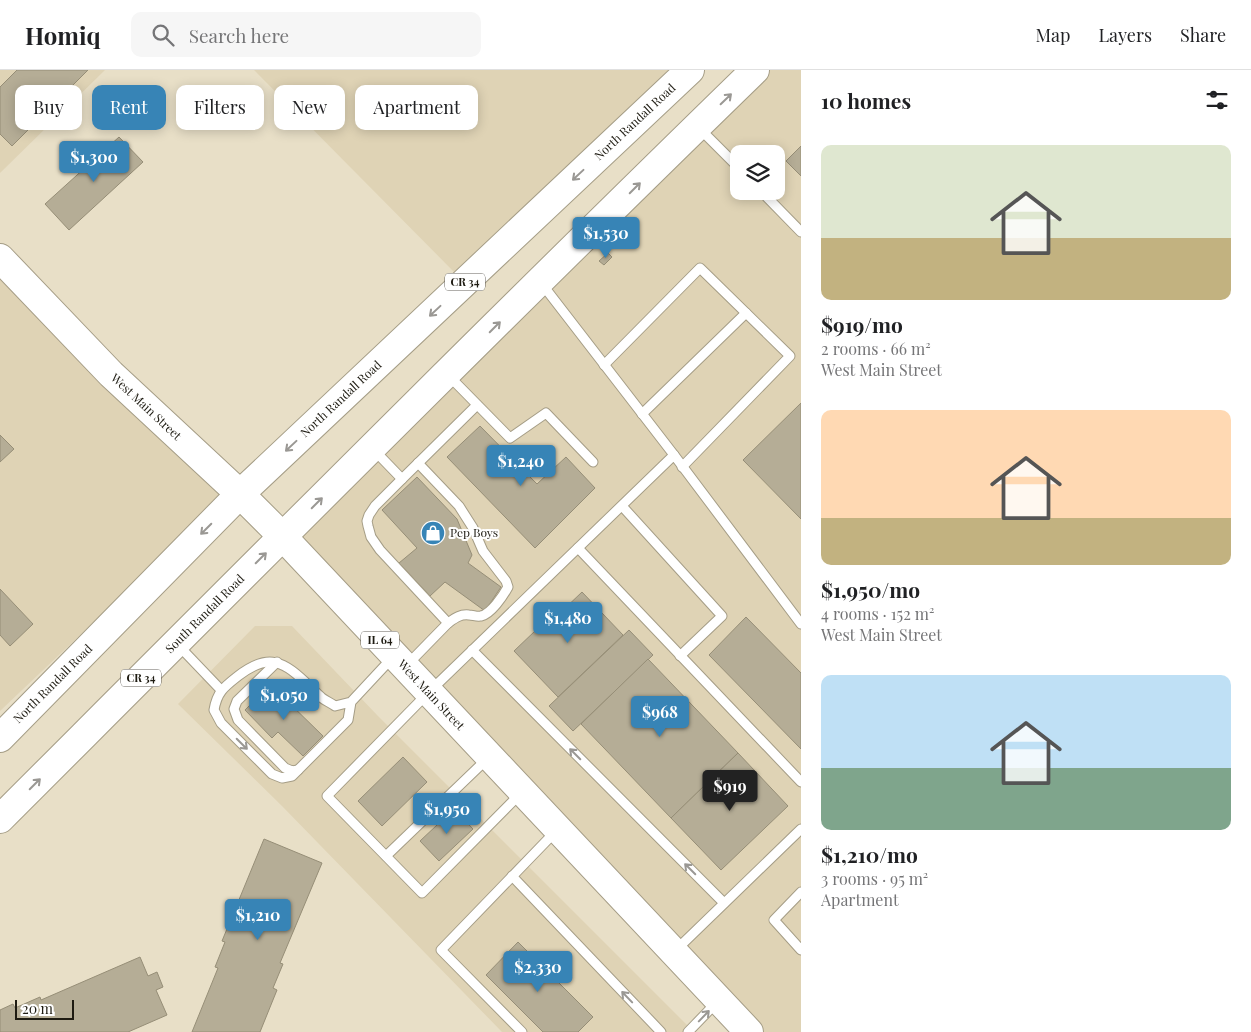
<!DOCTYPE html>
<meta charset="utf-8">
<style>
body{margin:0;font-family:"Playfair Display",serif;background:#f6f6f6;color:#202124;height:100vh;display:flex;flex-direction:column;font-size:19px;white-space:nowrap}
*{box-sizing:border-box;margin:0}
p{font-size:16px;color:#757577}
.icon{flex:none;width:28px;height:28px;fill:none;stroke:currentColor;stroke-width:2;stroke-linecap:round;stroke-linejoin:round}
.map{position:relative;flex:1;overflow:hidden}
.side{display:flex;flex-direction:column;background:#fff;width:450px}
.side>*{flex:none}
.top-card{position:absolute;left:15px;top:15px;width:475px;height:45px;display:flex;gap:10px}
.fabs{position:absolute;left:730px;top:75px;display:grid;gap:10px}
.fabs a{display:grid;place-items:center;width:55px;height:55px;border-radius:10px;background:#fff;box-shadow:0 2px 12px #0003;font-size:25px}
.scale{position:absolute;left:15px;bottom:12px;width:59px;box-sizing:border-box;padding-left:5px;border:2px solid #1e1b12;border-top:0;font-size:14px;line-height:18px;white-space:nowrap;color:#1e1b12;-webkit-text-stroke:4px #fff;paint-order:stroke}
.price{position:absolute;translate:-50% -42px;padding:0 11px;border-radius:5px;background:#3784b6;color:#fff;font-size:16px;line-height:32px;filter:drop-shadow(0 1px 2px #0008)}
.price::after{content:'';position:absolute;left:50%;top:30px;width:15px;height:11px;margin-left:-8px;background:inherit;clip-path:polygon(0 0,100% 0,50% 100%)}
.price.selected{background:#222;color:#fff}
ul{padding:0;list-style:none}
li{display:grid;align-content:center;gap:10px;height:265px;padding:0 20px}
li span{display:grid;place-items:center;height:155px;border-radius:10px;color:#555}
li>.icon{margin-inline-start:auto}
span .icon{width:90px;height:90px;fill:#fffc;stroke-width:1}
li b{font-size:21px}
h2{display:flex;justify-content:space-between;align-items:center;height:60px;padding:0 20px;font-size:21px}
.chip{padding:0 18px;border-radius:10px;background:#fff;box-shadow:0 2px 12px #0003;font-size:18px;line-height:45px}
.chip.selected{background:#3784b6;color:#fff}
header{display:flex;align-items:center;gap:30px;box-sizing:border-box;height:70px;padding:0 25px;background:#fff;border-bottom:1px solid #e0e0e0}
header strong{font-size:24px}
nav{display:flex;gap:28px;margin-inline-start:auto;font-size:18px}
.search{width:350px;height:45px;background:#f6f6f6;display:flex;align-items:center;gap:12px;box-sizing:border-box;padding:0 18px;border-radius:10px;color:#757577;font-size:19px}
main{display:flex;flex:1;min-height:0}
.map>svg:first-child{display:block}
.built{fill:#dfd3b5;fill-rule:evenodd}
.building{fill:#b5ad96;stroke:#968e77}
.lines{fill:none;stroke-linecap:round;stroke-linejoin:round}
.service-casing{stroke:#a59d86;stroke-width:11}
.primary-casing{stroke:#a59d86;stroke-width:30}
.service{stroke:#fff;stroke-width:9}
.primary{stroke:#fff;stroke-width:28}
.oneway{stroke:#9a9894}
.labels{text-anchor:middle;stroke-width:4;stroke-linejoin:round;paint-order:stroke}
.shield{fill:#fff;stroke:#625f59;stroke-width:1}
.shield-label{font-size:11px;font-weight:bold;fill:#1e1b12}
.street-label{font-size:12px;fill:#1e1b12;stroke:#fff}
.poi-label{font-size:12px;fill:#1e1b12;stroke:#fff;text-anchor:start}
</style>
<header>
<strong>Homiq</strong>
<div class="search"><svg class="icon" aria-label="search" viewBox="0 0 24 24"><circle cx="10" cy="10" r="6"/><path d="M15 15l6 6"/></svg>Search here</div>
<nav><a>Map</a><a>Layers</a><a>Share</a></nav>
</header>
<main>
<div class="map">
<svg width="801" height="962" viewBox="0 0 801 962">
<rect width="100%" height="100%" fill="#e8dfc7"/>
<!-- built -->
<g class="built">
<polygon points="0,0 105,0 0,103"/>
<polygon points="254,0 675,0 460,208"/>
<path d="M767 0H801V962H762L293 467ZM739 84H776V121H739Z"/>
<polygon points="0,188 224,428 0,641"/>
<polygon points="255,556 292,556 377,645 694,962 502,962 282,736 178,634"/>
</g>
<!-- building -->
<g class="building">
<polygon points="17,0 88,0 12,76 0,64 0,17"/>
<polygon points="119,67 143,92 69,160 45,134"/>
<polygon points="801,76 801,106 786,91"/>
<polygon points="608,183 612,187 604,195 599,191"/>
<polygon points="801,333 801,449 743,390"/>
<polygon points="480,356 537,414 566,387 595,418 535,478 447,387"/>
<polygon points="0,365 14,379 0,392"/>
<polygon points="417,407 457,449 472,485 468,493 501,517 485,541 445,512 430,526 399,493 417,478 382,440"/>
<polygon points="0,519 33,554 10,576 0,565"/>
<polygon points="582,522 623,565 558,627 514,581 557,540 560,543"/>
<polygon points="746,547 801,603 801,679 709,585"/>
<polygon points="629,560 653,585 573,661 549,636"/>
<polygon points="648,589 738,683 671,748 581,654"/>
<polygon points="263,622 280,624 323,666 303,686 278,662 272,668 245,640"/>
<polygon points="738,683 788,736 721,800 671,748"/>
<polygon points="403,687 427,712 382,756 358,731"/>
<polygon points="454,739 473,759 439,791 420,771"/>
<polygon points="264,769 322,793 280,893 283,894 273,918 277,920 260,962 192,962 218,898 215,897 225,872 222,871"/>
<polygon points="518,872 593,947 578,962 543,962 486,905"/>
<polygon points="140,887 148,906 157,902 163,917 156,920 167,945 128,962 0,962 0,940 13,934 15,938 40,927 41,930"/>
</g>
<g class="lines">
<!-- service casing -->
<g class="service-casing">
<g id="service">
<polyline points="699,58 739,98"/>
<polyline points="761,121 801,162"/>
<polyline points="542,214 674,385"/>
<polyline points="604,295 700,198 790,286 682,397"/>
<polyline points="449,306 510,368 546,343 593,392"/>
<polyline points="642,344 746,243"/>
<polyline points="373,379 402,409 477,335"/>
<path d="M418 393 459 436 473 458 483 481 506 511 508 517C503 526 491 544 481 546 477 547 473 545 469 545 460 544 455 548 448 553"/>
<polyline points="402,409 375,436 369,445 367,451 368,456 371,467 380,480 448,553 406,596"/>
<polyline points="622,436 722,546 680,586"/>
<polyline points="578,478 801,712"/>
<polyline points="178,575 221,620"/>
<polyline points="472,580 724,833"/>
<polyline points="277,592 237,631 234,639 238,650 285,698 292,701 298,700"/>
<path d="M351 632 335 636C331 633 326 631 322 628 316 623 311 617 305 612 281 588 265 585 238 606 224 617 217 622 214 640L221 653 272 704 282 708 292 706 348 650 351 632 392 588"/>
<polyline points="520,724 422,823 327,726 429,622 674,385 801,554"/>
<polyline points="386,786 488,688"/>
<polyline points="512,806 661,962"/>
<polyline points="801,822 774,850 801,880"/>
<polyline points="676,880 801,759"/>
<polyline points="522,962 441,880 556,761"/>
<polyline points="688,962 718,931"/>
</g>
</g>
<!-- primary casing -->
<g class="primary-casing">
<g id="primary">
<polyline points="0,188 111,304 240,424 283,467 749,962"/>
<polyline points="0,668 240,424 690,0"/>
<path d="M0 749C251 498 501 247 755 0"/>
</g>
</g>
<!-- service -->
<use href="#service" class="service"/>
<!-- primary -->
<use href="#primary" class="primary"/>
</g>
<!-- one-way arrows -->
<defs><path id="oneway-shaft" d="M-6 0H5M1.5-3L5.5 0L1.5 3" fill="none" stroke-width="1.6" stroke-linecap="round" stroke-linejoin="round" transform="scale(1.25)"/></defs>
<g class="oneway">
<use href="#oneway-shaft" transform="translate(726 29) rotate(-44)"/>
<use href="#oneway-shaft" transform="translate(578 105) rotate(137)"/>
<use href="#oneway-shaft" transform="translate(635 118) rotate(-45)"/>
<use href="#oneway-shaft" transform="translate(435 241) rotate(137)"/>
<use href="#oneway-shaft" transform="translate(495 257) rotate(-45)"/>
<use href="#oneway-shaft" transform="translate(291 376) rotate(137)"/>
<use href="#oneway-shaft" transform="translate(317 433) rotate(-45)"/>
<use href="#oneway-shaft" transform="translate(206 459) rotate(135)"/>
<use href="#oneway-shaft" transform="translate(261 488) rotate(-45)"/>
<use href="#oneway-shaft" transform="translate(242 674) rotate(45)"/>
<use href="#oneway-shaft" transform="translate(575 684) rotate(-135)"/>
<use href="#oneway-shaft" transform="translate(35 714) rotate(-45)"/>
<use href="#oneway-shaft" transform="translate(690 799) rotate(-135)"/>
<use href="#oneway-shaft" transform="translate(627 927) rotate(-134)"/>
<use href="#oneway-shaft" transform="translate(704 946) rotate(-46)"/>
</g>
<!-- icons -->
<defs>
<g id="shop-disc" transform="scale(1.25)"><circle r="9.5" fill="#3784b6" stroke="#fff"/><path d="M-5-2.5h2.3a2.7 3.5 0 0 1 5.4 0H5L5.5 6h-11ZM-1.5-2.5h3a1.5 2.3 0 0 0-3 0Z" fill="#fff"/></g>
</defs>
<g fill-rule="evenodd">
<use href="#shop-disc" x="433" y="463"/>
</g>
<g class="labels">
<!-- shield labels -->
<g class="shield">
<rect x="445" y="203.5" width="40" height="17" rx="4"/>
<rect x="361" y="561.5" width="38" height="17" rx="4"/>
<rect x="121" y="599.5" width="40" height="17" rx="4"/>
</g>
<g class="shield-label">
<text x="465" y="216">CR 34</text>
<text x="380" y="574">IL 64</text>
<text x="141" y="612">CR 34</text>
</g>
<!-- street labels -->
<g class="street-label">
<text transform="translate(635 52) rotate(-43)" y="4">North Randall Road</text>
<text transform="translate(341 329) rotate(-43)" y="4">North Randall Road</text>
<text transform="translate(146 337) rotate(43)" y="4">West Main Street</text>
<text transform="translate(205 544) rotate(-45)" y="4">South Randall Road</text>
<text transform="translate(53 614) rotate(-45)" y="4">North Randall Road</text>
<text transform="translate(431 625) rotate(47)" y="4">West Main Street</text>
</g>
<!-- poi labels -->
<g class="poi-label">
<text x="450" y="467">Pep Boys</text>
</g>
</g>
</svg>
<div class="fabs">
<a><svg class="icon" aria-label="layers" viewBox="0 0 24 24"><path d="M12 4l9 5-9 5-9-5zM3 14l9 5 9-5"/></svg></a>
</div>
<div class="scale">20 m</div>
<b class="price" style="left:94px;top:113px">$1,300</b>
<b class="price" style="left:606px;top:189px">$1,530</b>
<b class="price" style="left:521px;top:417px">$1,240</b>
<b class="price" style="left:568px;top:574px">$1,480</b>
<b class="price" style="left:284px;top:651px">$1,050</b>
<b class="price" style="left:660px;top:668px">$968</b>
<b class="price selected" style="left:730px;top:742px">$919</b>
<b class="price" style="left:447px;top:765px">$1,950</b>
<b class="price" style="left:258px;top:871px">$1,210</b>
<b class="price" style="left:538px;top:923px">$2,330</b>
<div class="top-card">
<a class="chip">Buy</a>
<a class="chip selected">Rent</a>
<a class="chip">Filters</a>
<a class="chip">New</a>
<a class="chip">Apartment</a>
</div>
</div>
<section class="side">
<h2>10 homes<svg class="icon" aria-label="filters" viewBox="0 0 24 24"><path d="M4 7h16M4 17h16"/><circle cx="9" cy="7" r="2"/><circle cx="15" cy="17" r="2"/></svg></h2>
<ul>
<li><span style="background:linear-gradient(#dfe7d0 60%,#c2b280 0)"><svg class="icon" aria-label="home" viewBox="0 0 24 24"><path d="M3 11l9-7 9 7M6 9v11h12V9"/></svg></span><div><b>$919/mo</b><p>2 rooms · 66 m²</p><p>West Main Street</p></div></li>
<li><span style="background:linear-gradient(#ffd9b3 70%,#c2b280 0)"><svg class="icon" aria-label="home" viewBox="0 0 24 24"><path d="M3 11l9-7 9 7M6 9v11h12V9"/></svg></span><div><b>$1,950/mo</b><p>4 rooms · 152 m²</p><p>West Main Street</p></div></li>
<li><span style="background:linear-gradient(#bfe0f5 60%,#7fa58c 0)"><svg class="icon" aria-label="home" viewBox="0 0 24 24"><path d="M3 11l9-7 9 7M6 9v11h12V9"/></svg></span><div><b>$1,210/mo</b><p>3 rooms · 95 m²</p><p>Apartment</p></div></li>
</ul>
</section>
</main>
